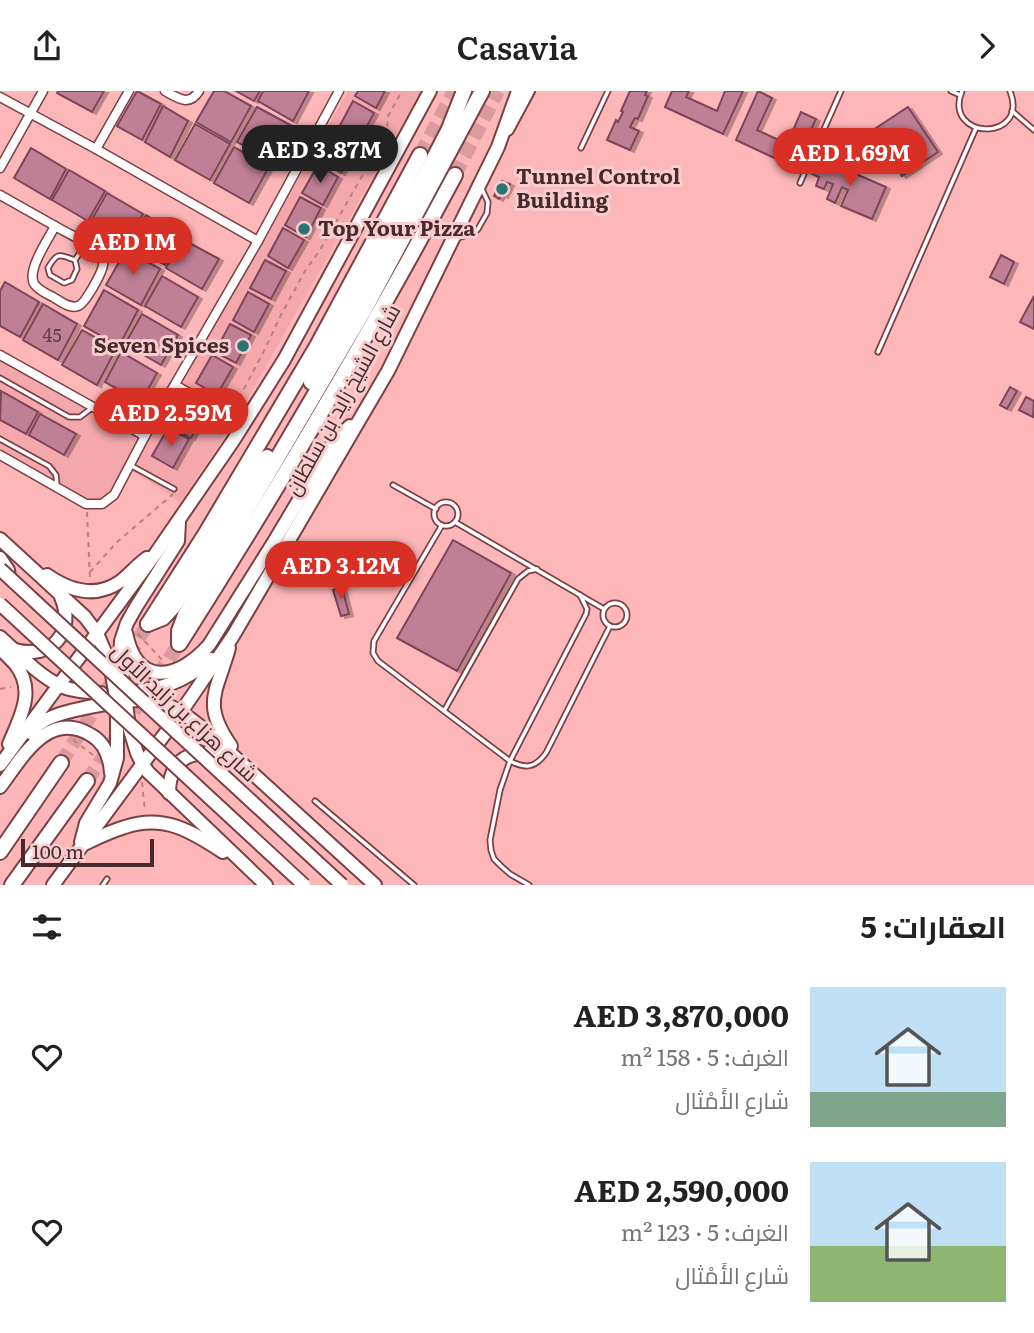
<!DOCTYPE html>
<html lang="ar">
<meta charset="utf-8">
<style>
body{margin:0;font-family:Literata,Cairo,serif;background:#f2f2f2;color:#222;direction:rtl;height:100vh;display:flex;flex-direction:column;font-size:26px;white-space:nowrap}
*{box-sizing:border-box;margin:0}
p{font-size:23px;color:#767676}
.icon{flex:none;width:38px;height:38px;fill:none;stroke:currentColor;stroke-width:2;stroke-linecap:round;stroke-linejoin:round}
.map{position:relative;height:794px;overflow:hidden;direction:ltr}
.side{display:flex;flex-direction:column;background:#fff;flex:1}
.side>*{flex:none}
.scale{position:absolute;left:21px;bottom:18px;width:133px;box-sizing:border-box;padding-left:7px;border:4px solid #472b2c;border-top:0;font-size:19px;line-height:24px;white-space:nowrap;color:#472b2c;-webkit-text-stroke:5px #f8cdce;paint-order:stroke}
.price{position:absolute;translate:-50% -60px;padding:0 16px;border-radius:24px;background:#d93025;color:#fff;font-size:23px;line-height:46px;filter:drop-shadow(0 2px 4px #0008)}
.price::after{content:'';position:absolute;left:50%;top:42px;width:21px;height:16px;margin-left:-10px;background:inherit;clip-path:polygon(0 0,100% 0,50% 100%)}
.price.selected{background:#222;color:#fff}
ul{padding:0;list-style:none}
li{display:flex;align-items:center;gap:21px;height:175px;padding:0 28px}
li span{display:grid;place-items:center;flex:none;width:196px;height:140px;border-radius:0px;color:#555}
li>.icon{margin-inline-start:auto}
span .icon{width:84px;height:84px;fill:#fffc;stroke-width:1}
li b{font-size:30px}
h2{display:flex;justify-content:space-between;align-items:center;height:84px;padding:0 28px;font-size:30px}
header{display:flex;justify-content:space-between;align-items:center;height:91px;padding:0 28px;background:#fff;font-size:32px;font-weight:600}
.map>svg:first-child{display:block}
.built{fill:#f5a8ab}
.building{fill:#bf8096;stroke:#7d4459;stroke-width:2;filter:url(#shadow)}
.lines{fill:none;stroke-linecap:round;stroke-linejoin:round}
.highway-tunnel{stroke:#d99b9d;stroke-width:14;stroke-dasharray:14 7;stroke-linecap:butt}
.lane-casing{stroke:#7b4044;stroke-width:7}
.street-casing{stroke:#7b4044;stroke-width:11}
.secondary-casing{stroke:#7b4044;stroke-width:14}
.primary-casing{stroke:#7b4044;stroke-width:16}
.highway-casing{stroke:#7b4044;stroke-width:18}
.path{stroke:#b88183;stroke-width:2;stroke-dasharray:5 5;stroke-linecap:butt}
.lane{stroke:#fff;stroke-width:3.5}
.street{stroke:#fff;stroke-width:8}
.secondary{stroke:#fff;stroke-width:10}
.primary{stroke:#fff;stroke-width:12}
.highway{stroke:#fff;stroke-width:14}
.primary-bridge-casing{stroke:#7b4044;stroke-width:16;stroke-linecap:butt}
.primary-bridge{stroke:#fff;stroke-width:12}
.poi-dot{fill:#2a7476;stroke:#f8cdce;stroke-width:2.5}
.labels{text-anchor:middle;stroke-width:6;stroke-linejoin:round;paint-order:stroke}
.number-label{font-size:18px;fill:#654046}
.poi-label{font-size:21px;font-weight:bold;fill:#472b2c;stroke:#f8cdce;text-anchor:start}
.street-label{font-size:21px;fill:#472b2c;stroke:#f8cdce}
</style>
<header><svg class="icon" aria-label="forward" viewBox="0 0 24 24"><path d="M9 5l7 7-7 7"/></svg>Casavia<svg class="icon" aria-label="share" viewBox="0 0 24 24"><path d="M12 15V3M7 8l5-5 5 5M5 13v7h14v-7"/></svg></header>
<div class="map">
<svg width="1034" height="794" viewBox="0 0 1034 794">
<defs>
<filter id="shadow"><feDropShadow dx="4" dy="2" stdDeviation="0" flood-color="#0004"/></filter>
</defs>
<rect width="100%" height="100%" fill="#feb7b9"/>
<!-- built -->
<polygon class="built" points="348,0 421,0 237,327 180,411 125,375 109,402 101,409 95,410 86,408 0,360 0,267 57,298 149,351"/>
<!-- building -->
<g class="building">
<polygon points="58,0 104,0 92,21 57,2"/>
<polygon points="137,0 161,13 142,49 117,35"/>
<polygon points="214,0 224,0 251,15 231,51 196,31"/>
<polygon points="236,0 260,0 254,10"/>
<polygon points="263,0 309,0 293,30 258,10"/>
<polygon points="358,0 385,0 376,17 355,5"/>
<polygon points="630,0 647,0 645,4 648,5 638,28 635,27 630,36 639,40 630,59 607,49 616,29 618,31 623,21 621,20"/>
<polygon points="672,0 689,0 686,6 717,20 725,0 743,0 723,43 665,16"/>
<polygon points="758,0 772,7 757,39 787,53 801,21 816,28 794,76 736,49"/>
<polygon points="353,10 374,22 359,50 338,38"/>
<polygon points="163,15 188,30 170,66 145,51"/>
<polygon points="257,16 292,35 272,71 237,51"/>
<polygon points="908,16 938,61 902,85 873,39"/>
<polygon points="195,33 230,53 210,89 175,69"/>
<polygon points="336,42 357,54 341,82 320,70"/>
<polygon points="234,56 269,76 249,112 214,92"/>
<polygon points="31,57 66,78 50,108 14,87"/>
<polygon points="819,67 886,96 872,128 841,115 848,99 842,96 835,112 827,108 833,93 827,91 824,98 816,95 819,86 812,83"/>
<polygon points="318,74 338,86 323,114 302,102"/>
<polygon points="69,79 105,100 88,130 52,109"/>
<polygon points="502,90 510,93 504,105 502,103 499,108 494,105"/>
<polygon points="107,102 143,123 126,152 90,132"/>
<polygon points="300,106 321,117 306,146 285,134"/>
<polygon points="146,124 182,145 165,174 129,154"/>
<polygon points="283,137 304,149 288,177 268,165"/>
<polygon points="182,148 219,168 202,198 166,177"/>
<polygon points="126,159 160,178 141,214 106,194"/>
<polygon points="1001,164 1014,171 1004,193 990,186"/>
<polygon points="265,169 286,180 271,208 250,197"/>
<polygon points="162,185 198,206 181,236 145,215"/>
<polygon points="5,191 39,211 20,246 0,235 0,200"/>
<polygon points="104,199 138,219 119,255 84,235"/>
<polygon points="248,201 269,213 254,241 233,229"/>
<polygon points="1034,205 1034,238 1020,231"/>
<polygon points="43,213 77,233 58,269 23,249"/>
<polygon points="142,223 178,244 161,274 125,253"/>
<polygon points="230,233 251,244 236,272 215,261"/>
<polygon points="82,239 116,258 97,294 62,274"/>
<polygon points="121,261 157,282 141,311 105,291"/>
<polygon points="212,264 233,276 217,304 196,292"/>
<polygon points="1010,296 1017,300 1007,318 1000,314"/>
<polygon points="1,300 38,321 26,343 0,329"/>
<polygon points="1026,306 1034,310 1033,326 1019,319"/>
<polygon points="185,307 206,319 191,347 170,335"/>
<polygon points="40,323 76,343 64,364 29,344"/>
<polygon points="168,337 189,348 173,377 152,365"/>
<polygon points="453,449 511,482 457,580 397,547"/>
<polygon points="342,496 349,523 341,525 333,499"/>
</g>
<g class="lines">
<!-- highway-tunnel -->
<g class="highway-tunnel">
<polyline points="420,64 454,0"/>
<polyline points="455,84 498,0"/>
<polyline points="61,672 148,533"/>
<polyline points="87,690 179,553"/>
</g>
<!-- lane casing -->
<g class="lane-casing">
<g id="lane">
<polyline points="951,0 960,4"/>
<path d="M962 0C942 49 1030 52 1010 0"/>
<polyline points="1012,20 1034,39"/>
<polyline points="581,57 608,0"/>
<polyline points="800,92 841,0"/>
<polyline points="458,147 474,142 478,138 487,122 488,111 481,96"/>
<path d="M75 169C59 164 58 160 48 177L50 184 64 192 72 189 77 178 75 169 86 153"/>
<polyline points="878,261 976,37"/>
<polyline points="0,287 69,326 80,326 93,316"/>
<polyline points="0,348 49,375 56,384 57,395"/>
<polyline points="130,374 174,398"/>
<polyline points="393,394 436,418"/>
<circle cx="446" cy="423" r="12"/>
<polyline points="455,431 604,518"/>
<path d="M442 434 374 550 373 562 378 570 510 670C526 678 535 677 546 662L610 535"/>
<circle cx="615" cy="524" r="12"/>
<polyline points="444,620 518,488 528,480 537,478"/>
<polyline points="315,710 414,794"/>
<polyline points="103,794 107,788"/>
<polyline points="529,794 510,783 501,775 494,768 491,759 490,749 500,699 510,670 586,523 587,518 580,504"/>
</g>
</g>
<!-- street casing -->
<g class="street-casing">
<g id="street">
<path d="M165 0C178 7 189 16 199 0"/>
<polyline points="0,6 96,58 258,150"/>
<polyline points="96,58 129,0"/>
<polyline points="0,77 43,0"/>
<polyline points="0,104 55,135"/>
<path d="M55 135C65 141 97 156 101 164 103 167 104 171 103 174 102 182 85 213 78 215 69 218 60 210 53 206 47 203 40 200 35 194 25 181 48 149 55 135Z"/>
<polyline points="0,264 145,345"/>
<polyline points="175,294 208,313 229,330"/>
<polyline points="208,313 220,313 231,309"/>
<polyline points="0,364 86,413 102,413 114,404 145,345 258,150 339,0"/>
</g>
</g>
<!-- secondary casing -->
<g class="secondary-casing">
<polyline id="secondary" points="508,39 529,0"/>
</g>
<!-- primary casing -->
<g class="primary-casing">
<g id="primary">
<polyline points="179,431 178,450 136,516 127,532 121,550 120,566 129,636 137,662 143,674 148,681 266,794"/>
<polyline points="0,448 85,526 97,542 110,573 117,611 117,667 110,692 86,732 81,751"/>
<polyline points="0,467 8,479 9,486"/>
<path d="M47 484C70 500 96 508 121 490 130 483 137 474 147 467"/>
<path d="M126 542C137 597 178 589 209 554L272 454 333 352 350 335"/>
<path d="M0 546C18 562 36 582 57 593 69 600 86 601 101 602"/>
<path d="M0 557C5 563 11 568 16 574 36 600 20 627 9 653"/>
<path d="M229 557C217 601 201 612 231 655"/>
<path d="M15 559C52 569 76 541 61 506"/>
<path d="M126 602C161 598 184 592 211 568"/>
<path d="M30 642C36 635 44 629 52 626 71 618 134 606 154 610 174 614 190 627 205 639L375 794"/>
<polyline points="0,674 156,462 233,350 284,269 430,0"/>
<path d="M0 696C22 667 48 618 91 644 105 652 110 666 111 682"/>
<path d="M169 702C169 662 201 655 233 668"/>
<path d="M84 753C97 747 111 740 125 736 164 723 191 740 223 761"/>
<polyline points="53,794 181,621 233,545 388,280 498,56 518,0"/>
</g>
</g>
<!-- highway casing -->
<g class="highway-casing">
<g id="highway">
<polyline points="311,291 434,67 448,40 464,0"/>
<polyline points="148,533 163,527 174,515 221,442 267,366"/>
<polyline points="148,533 206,442 317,255 420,64"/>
<path d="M180 552C277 399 370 243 455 84"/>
<polyline points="179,553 179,540 185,524 365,218 482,0"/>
<polyline points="0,761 61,672"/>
<polyline points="12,794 87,690"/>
</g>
</g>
<!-- path -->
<g class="path">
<polyline points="239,307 263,262 281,224 305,180 320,159 378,57 387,41 388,25 402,0"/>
<polyline points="87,421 90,488"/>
<polyline points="90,481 117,451 173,403"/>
<polyline points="138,543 163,570"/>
<polyline points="0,598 11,596"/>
<polyline points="73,649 97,667"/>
<polyline points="142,691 145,721"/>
</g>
<!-- lane -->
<use href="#lane" class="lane"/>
<!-- street -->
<use href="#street" class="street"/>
<!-- secondary -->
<use href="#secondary" class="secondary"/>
<!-- primary -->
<use href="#primary" class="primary"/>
<!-- highway -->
<use href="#highway" class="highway"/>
<!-- primary-bridge casing -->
<g class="primary-bridge-casing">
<g id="primary-bridge">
<polyline points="0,478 342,794"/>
<polyline points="0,513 304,794"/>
</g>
</g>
<!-- primary-bridge -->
<use href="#primary-bridge" class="primary-bridge"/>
</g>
<!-- markers -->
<g class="poi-dot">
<circle cx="502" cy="98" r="7"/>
<circle cx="304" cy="138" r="7"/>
<circle cx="243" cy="255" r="7"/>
</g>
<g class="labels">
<!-- number labels -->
<g class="number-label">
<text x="52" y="251">45</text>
</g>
<!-- poi labels -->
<g class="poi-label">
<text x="516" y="93">Tunnel Control<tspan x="516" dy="24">Building</tspan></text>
<text x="318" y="145">Top Your Pizza</text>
<text x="229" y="262" text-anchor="end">Seven Spices</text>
</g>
<!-- street labels -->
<g class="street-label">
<text transform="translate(343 309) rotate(-61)" y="7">شارع الشيخ زايد بن سلطان</text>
<text transform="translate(184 622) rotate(43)" y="7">شارع هزاع بن زايد الأول</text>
</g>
</g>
</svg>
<div class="scale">100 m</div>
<b class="price selected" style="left:320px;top:94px">AED 3.87M</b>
<b class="price" style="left:850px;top:97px">AED 1.69M</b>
<b class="price" style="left:133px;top:186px">AED 1M</b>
<b class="price" style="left:171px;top:357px">AED 2.59M</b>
<b class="price" style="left:341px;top:510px">AED 3.12M</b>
</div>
<section class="side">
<h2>العقارات: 5<svg class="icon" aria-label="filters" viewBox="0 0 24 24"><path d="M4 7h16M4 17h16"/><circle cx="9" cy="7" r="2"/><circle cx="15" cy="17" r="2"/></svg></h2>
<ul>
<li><span style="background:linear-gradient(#bfe0f5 75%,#7fa58c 0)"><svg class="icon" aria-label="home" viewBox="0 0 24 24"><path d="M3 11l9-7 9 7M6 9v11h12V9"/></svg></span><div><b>AED 3,870,000</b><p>الغرف: 5 · 158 m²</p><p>شارع الأَمْثال</p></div><svg class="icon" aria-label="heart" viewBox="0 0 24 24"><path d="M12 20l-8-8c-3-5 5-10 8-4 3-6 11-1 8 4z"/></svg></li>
<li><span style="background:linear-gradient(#bfe0f5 60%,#8fb573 0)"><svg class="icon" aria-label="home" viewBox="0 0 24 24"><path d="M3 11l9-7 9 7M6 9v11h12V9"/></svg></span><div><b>AED 2,590,000</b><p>الغرف: 5 · 123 m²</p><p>شارع الأَمْثال</p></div><svg class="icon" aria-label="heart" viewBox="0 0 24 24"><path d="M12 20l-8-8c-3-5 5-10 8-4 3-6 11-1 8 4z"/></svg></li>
</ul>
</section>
